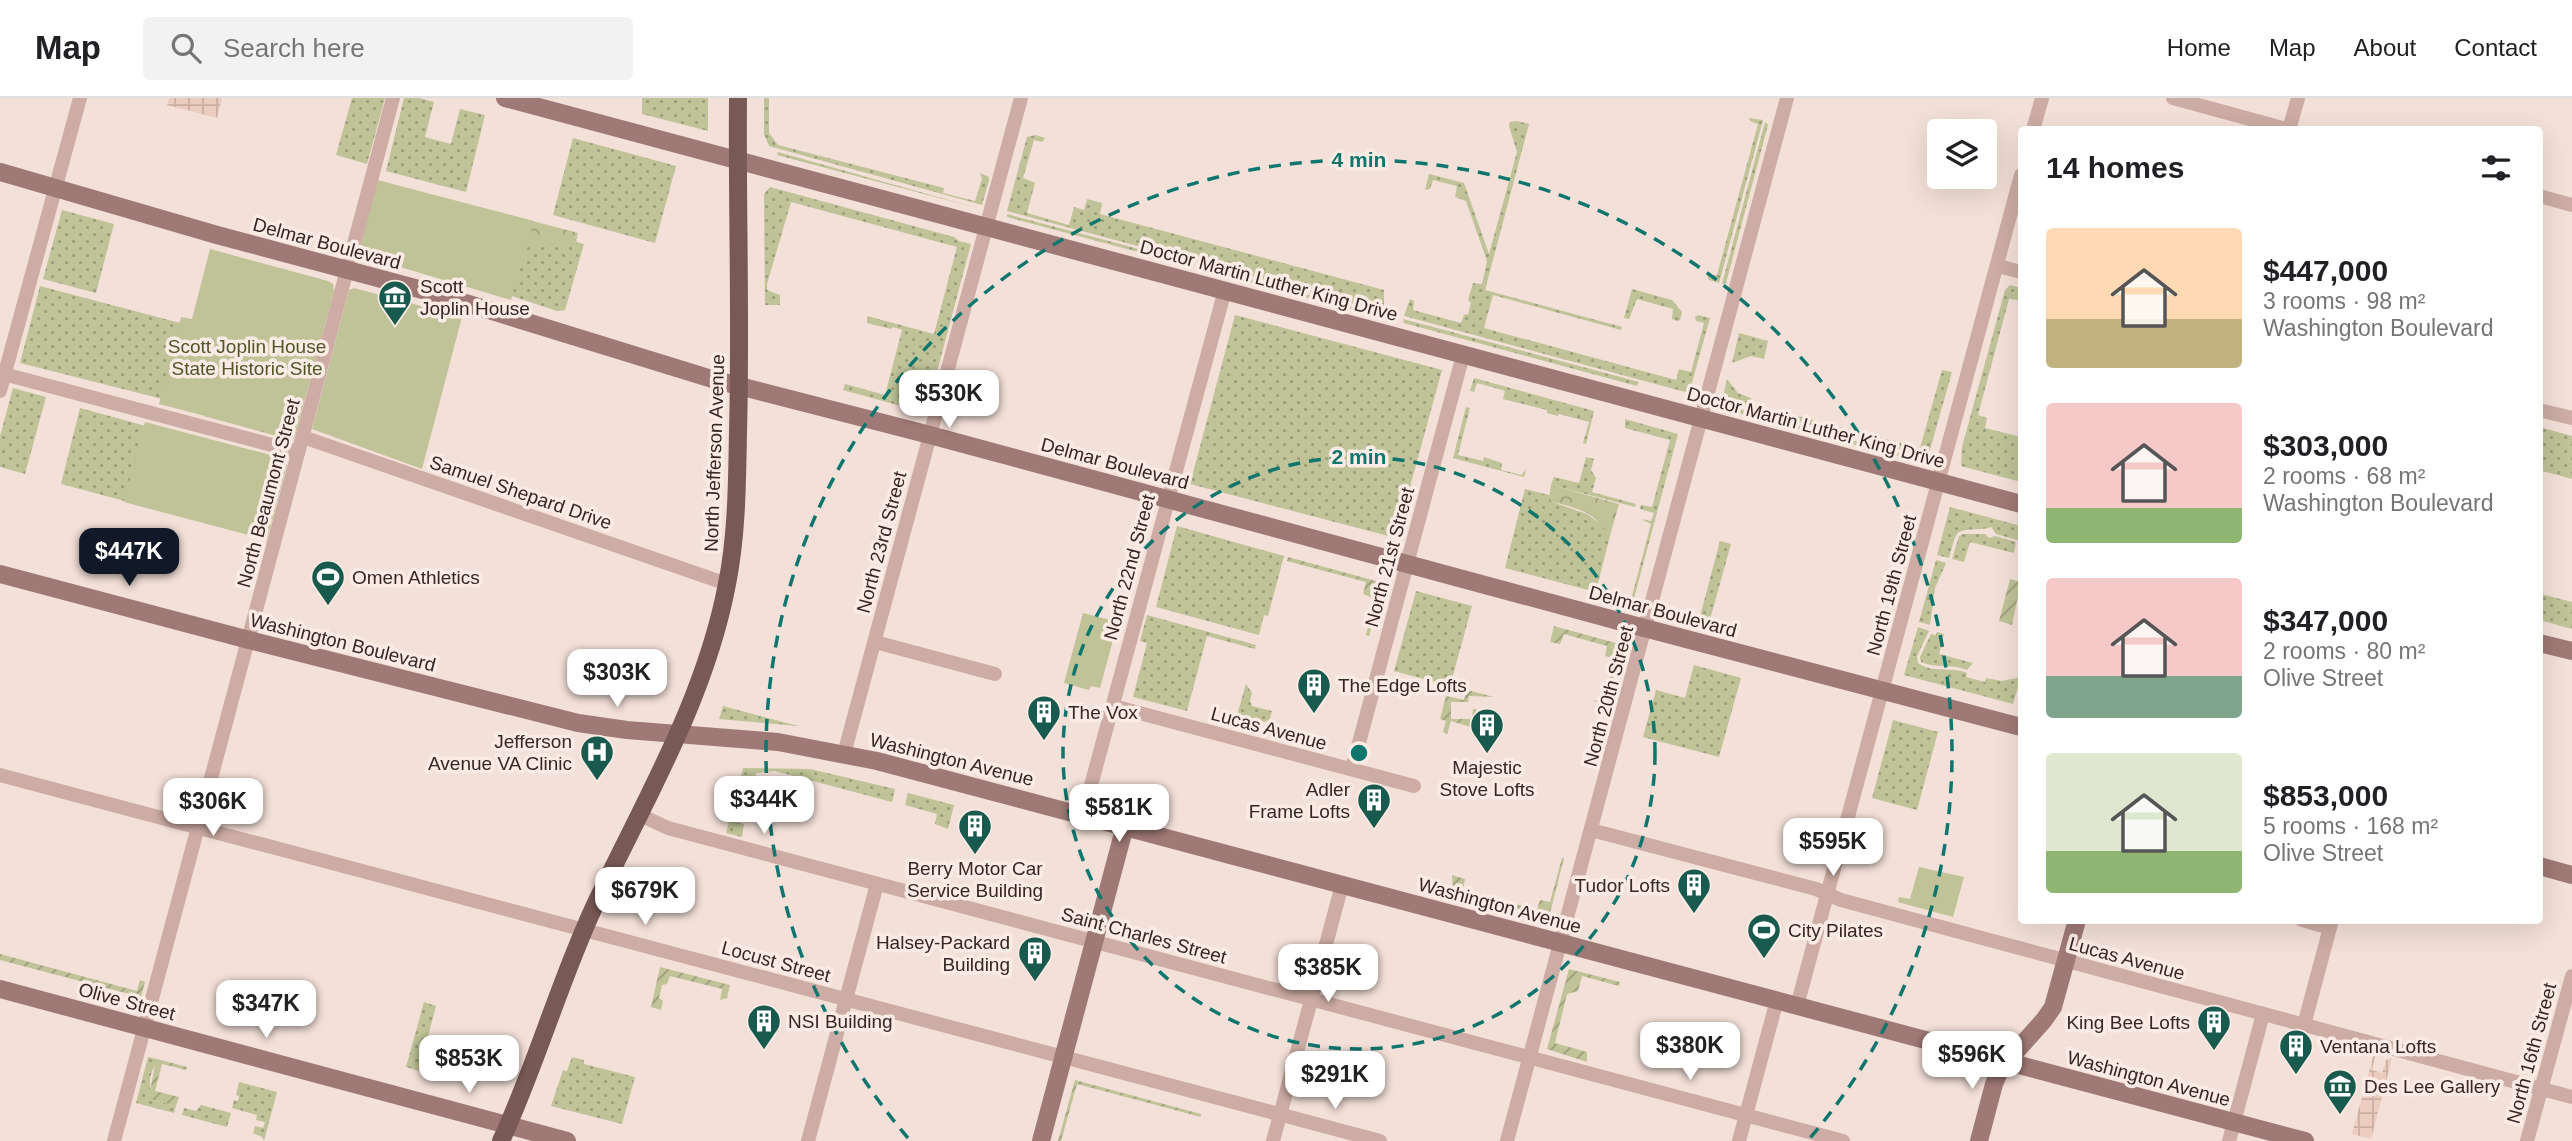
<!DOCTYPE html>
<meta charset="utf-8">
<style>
body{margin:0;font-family:Arial,sans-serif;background:#f2f2f2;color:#202124;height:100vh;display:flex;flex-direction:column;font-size:26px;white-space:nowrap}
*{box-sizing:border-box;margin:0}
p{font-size:23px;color:#757577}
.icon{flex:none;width:38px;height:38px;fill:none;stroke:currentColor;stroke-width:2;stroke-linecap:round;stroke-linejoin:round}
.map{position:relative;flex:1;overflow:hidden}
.panel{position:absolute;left:2018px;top:28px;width:525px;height:798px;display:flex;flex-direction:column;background:#fff;border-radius:7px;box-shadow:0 7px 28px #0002}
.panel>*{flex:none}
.buttons{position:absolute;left:1927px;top:21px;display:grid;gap:14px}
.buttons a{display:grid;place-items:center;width:70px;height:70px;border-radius:7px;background:#fff;box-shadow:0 7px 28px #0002;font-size:35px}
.price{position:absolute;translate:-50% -60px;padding:0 16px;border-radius:14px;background:#fff;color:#222;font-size:23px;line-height:46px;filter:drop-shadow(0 2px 4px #0008)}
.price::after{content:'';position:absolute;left:50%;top:42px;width:21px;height:16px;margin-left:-10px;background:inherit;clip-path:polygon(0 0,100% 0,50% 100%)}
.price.active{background:#111827;color:#fff}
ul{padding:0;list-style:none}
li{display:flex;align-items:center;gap:21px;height:175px;padding:0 28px}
li span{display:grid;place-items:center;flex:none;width:196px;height:140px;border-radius:7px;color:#555}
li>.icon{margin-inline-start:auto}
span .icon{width:84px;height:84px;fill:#fffc;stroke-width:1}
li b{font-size:30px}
h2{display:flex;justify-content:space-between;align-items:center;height:84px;padding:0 28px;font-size:30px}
header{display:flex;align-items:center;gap:42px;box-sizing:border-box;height:98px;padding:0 35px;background:#fff;border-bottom:2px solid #e0e0e0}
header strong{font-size:33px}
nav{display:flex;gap:38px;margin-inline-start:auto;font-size:24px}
.search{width:490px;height:63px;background:#f2f2f2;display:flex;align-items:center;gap:18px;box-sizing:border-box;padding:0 24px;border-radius:7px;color:#757577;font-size:26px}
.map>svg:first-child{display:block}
.grass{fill:url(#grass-dots)}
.forest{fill:url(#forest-crowns)}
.park{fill:#bfc397}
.garden{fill:url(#garden-furrows)}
.plaza{fill:url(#plaza-grid)}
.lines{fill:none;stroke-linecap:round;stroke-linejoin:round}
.street{stroke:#ccaca4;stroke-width:14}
.secondary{stroke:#9f7975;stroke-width:18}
.primary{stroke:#795956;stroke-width:18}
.ring{fill:none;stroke:#0f766e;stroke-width:3.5;stroke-dasharray:12 9}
.labels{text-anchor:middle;stroke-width:7;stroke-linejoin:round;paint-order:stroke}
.street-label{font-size:19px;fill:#362726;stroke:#faebe5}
.poi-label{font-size:19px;fill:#362726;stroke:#faebe5;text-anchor:start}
.park-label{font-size:19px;fill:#515628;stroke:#faebe5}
.centre{fill:#0f766e;stroke:#faebe5;stroke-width:3.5}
.ring-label{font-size:21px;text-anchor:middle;font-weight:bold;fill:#0f766e;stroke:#faebe5;stroke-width:7;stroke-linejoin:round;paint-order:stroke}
</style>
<header>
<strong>Map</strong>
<div class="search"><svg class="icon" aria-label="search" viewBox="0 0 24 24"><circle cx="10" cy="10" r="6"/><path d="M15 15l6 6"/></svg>Search here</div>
<nav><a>Home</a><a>Map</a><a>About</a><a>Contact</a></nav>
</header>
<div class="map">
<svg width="2572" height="1043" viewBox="0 0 2572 1043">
<defs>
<pattern id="grass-dots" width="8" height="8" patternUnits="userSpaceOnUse" patternTransform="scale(1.75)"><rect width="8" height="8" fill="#bfc397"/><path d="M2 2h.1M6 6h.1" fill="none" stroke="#9c9e7b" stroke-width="1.8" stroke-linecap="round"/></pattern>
<pattern id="forest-crowns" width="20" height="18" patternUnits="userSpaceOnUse" patternTransform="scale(1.75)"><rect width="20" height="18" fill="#bfc397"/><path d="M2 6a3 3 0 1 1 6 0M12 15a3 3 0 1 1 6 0" fill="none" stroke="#9c9e7b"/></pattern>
<pattern id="garden-furrows" width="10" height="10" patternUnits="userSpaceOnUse" patternTransform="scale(1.75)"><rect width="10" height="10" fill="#bfc397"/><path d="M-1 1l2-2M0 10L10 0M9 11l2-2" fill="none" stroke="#9c9e7b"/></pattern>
<pattern id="plaza-grid" width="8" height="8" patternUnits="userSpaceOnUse" patternTransform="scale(1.75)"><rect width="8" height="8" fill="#ecccbe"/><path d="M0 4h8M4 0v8" fill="none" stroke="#cbafa3"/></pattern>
</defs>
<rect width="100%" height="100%" fill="#f3e0d8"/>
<!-- grass -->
<g class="grass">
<polygon points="352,0 385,0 367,66 336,57"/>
<polygon points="404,0 419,0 434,4 425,39 451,46 460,11 485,17 466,94 386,73"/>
<polygon points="642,0 708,0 708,33 642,16"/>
<polygon points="764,0 769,0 769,35 778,47 944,90 943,95 975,103 982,81 980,75 989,79 989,82 982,107 769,48 764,36"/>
<polygon points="1749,20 1763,22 1719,185 1709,182 1707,177 1717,177 1758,26 1750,23"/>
<polygon points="1517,23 1529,26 1485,192 1622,229 1621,232 1493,197 1484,230 1676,282 1679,271 1691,274 1704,225 1696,223 1695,219 1698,217 1710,220 1689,295 1404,218 1410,201 1414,203 1413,212 1461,225 1464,217 1468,216 1471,205 1468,202 1473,185 1482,186 1487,163 1466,103 1455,99 1457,88 1433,82 1430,91 1425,92 1429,76 1464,85 1489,156 1517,54 1509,28 1510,24"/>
<polygon points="1765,24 1768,27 1726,185 1722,186"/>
<polygon points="1036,37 1045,40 1042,44 1034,42 1023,80 1035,85 1027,115 1069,127 1074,109 1084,112 1087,101 1102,105 1100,116 1384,192 1384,214 1007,113 1027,39"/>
<polygon points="573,40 676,68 655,145 553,117"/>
<polygon points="778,54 977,110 777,57"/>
<polygon points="381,83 575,140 578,135 576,144 584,146 565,212 557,213 512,198"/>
<polygon points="770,89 954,139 959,143 971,146 926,315 843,292 845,286 885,297 902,232 893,229 891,231 867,225 867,218 934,236 957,149 791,104 767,186 767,192 780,197 780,207 765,207 764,96"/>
<polygon points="62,112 114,126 96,195 43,181"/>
<polygon points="1007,116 1192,165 1191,168 1007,119"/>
<polygon points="1217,172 1390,219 1388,221 1216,175"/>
<polygon points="2010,187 2021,190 2019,202 2009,201 1978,317 1987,320 1985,330 2021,339 2021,384 1961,368 1962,349 2005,192"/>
<polygon points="40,188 180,225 289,338 288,341 204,318 206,312 20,265"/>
<polygon points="1632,191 1672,202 1682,214 1680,222 1677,223 1672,221 1673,211 1637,201 1629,221 1624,220"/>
<polygon points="1235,217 1442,272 1396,440 1190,386"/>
<polygon points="1403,221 1639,284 1637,288 1404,225"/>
<polygon points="1739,235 1768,243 1764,261 1751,258 1732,265"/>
<polygon points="1942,272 1952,274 1928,359 1722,303 1727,281 1738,295 1751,300 1752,306 1920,350"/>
<polygon points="1474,280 1594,313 1586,346 1583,345 1589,324 1559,316 1558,318 1547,315 1547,312 1503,301 1505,293 1502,292 1477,285 1474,294 1470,293"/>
<polygon points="13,290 46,299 25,376 0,369 0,338"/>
<polygon points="1721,306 1928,363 1927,366 1720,310"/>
<polygon points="1466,309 1470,310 1458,357 1483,363 1484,359 1502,365 1501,372 1522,377 1526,371 1524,379 1453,360"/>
<polygon points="80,310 281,365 263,440 61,386"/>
<polygon points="1625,321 1678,336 1633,504 1618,500 1621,496 1632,498 1651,426 1641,421 1651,423 1654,415 1640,411 1641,407 1652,409 1670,342 1625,330"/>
<polygon points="2539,329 2572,338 2572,381 2539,372"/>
<polygon points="1586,359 1594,361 1591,372 1596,380 1592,394 1636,406 1635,409 1551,387 1554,379 1579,385"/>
<polygon points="1525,391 1549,397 1552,404 1587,416 1611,434 1597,489 1607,493 1607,497 1505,470"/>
<path d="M1950 409 2021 428V441L2017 442 1996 436 1991 429C1983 433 1963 429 1957 436 1953 442 1951 454 1949 460L1937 457Z"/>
<polygon points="1177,428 1284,458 1268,518 1264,517 1259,537 1156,509"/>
<polygon points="1963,436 1985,436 1989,440 1995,438 2016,444 2014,455 1970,444 1964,464 1952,461 1959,438"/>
<polygon points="1720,443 1731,446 1709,525 1699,522"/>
<polygon points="1936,462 1946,465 1935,490 1930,527 1919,524"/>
<polygon points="1416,493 1472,508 1450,588 1394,573"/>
<polygon points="2541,496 2572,504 2572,531 2539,522"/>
<polygon points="1147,517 1256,547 1255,551 1207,538 1187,613 1133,599 1147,545 1140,543"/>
<path d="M1918 529 1929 533 1917 558 1918 565C1933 576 1950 568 1967 575L1966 579 1985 584 1986 580 2002 583 2021 579 2013 606 1904 577Z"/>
<path d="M1937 534 1944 536 1939 556 1973 565 1967 572C1952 565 1936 571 1921 564L1920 559 1931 536 1936 537Z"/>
<polygon points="1694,567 1741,580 1719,659 1643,639 1656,592 1685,600"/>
<polygon points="1246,586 1252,595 1250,603 1252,608 1272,613 1270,621 1265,624 1237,617"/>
<polygon points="723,608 798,628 719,621"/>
<polygon points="1893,622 1938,634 1917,712 1872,700"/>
<polygon points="743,670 810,671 895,691 892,704 775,673 756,675 757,687 745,685 735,724 744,726 742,739 726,735"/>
<polygon points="908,695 954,707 948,731 935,726 937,716 905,707"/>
<polygon points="424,904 436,908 419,973 406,969"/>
<path d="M148 959 161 962C148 971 148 989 153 1002L176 1008 174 1015 136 1005Z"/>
<polygon points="572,959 584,962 584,966 635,979 622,1026 551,1008 563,972 567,973"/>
<polygon points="239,984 277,994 264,1043 262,1039 253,1035 255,1028 263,1030 265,1024 256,1022 257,1017 232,1010 234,1002 238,1003 239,998 236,997"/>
<polygon points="201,1007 231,1015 227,1029 182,1017 184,1010 196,1013"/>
</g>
<!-- forest -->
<g class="forest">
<polygon points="479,109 578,135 571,145 561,147 518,144"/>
<path d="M1551 387 1619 406 1611 434 1602 430C1594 413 1569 408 1552 404L1549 400Z"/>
</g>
<!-- park -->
<g class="park">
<polygon points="377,82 534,123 511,202 360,157 359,155"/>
<polygon points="210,151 328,183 333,186 334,193 295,338 293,341 159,306 181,219 192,221"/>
<polygon points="354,190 462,219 422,371 312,331 349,192"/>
<polygon points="145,324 286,361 287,367 267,442 124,404"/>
<polygon points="1083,515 1118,524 1100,590 1091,588 1089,592 1064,585"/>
<polygon points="1919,769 1964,779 1953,819 1898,804 1899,799 1910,801"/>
</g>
<!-- garden -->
<g class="garden">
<polygon points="1288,459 1383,485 1369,538 1366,537 1376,501 1363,496 1366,484 1287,463"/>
<polygon points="2010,481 2021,484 2012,527 1999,523"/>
<polygon points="1554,528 1623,547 1605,608 1592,602 1603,604 1615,561 1605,558 1607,548 1564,536 1560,546 1550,544"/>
<polygon points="1467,592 1494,599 1469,598 1468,604 1451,604 1451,621 1472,621 1473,611 1476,611 1477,631 1451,623 1447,636 1443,634 1446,623 1440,621 1446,598 1464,602"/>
<polygon points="1562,760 1564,760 1549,819 1453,793 1452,777 1465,781 1463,791 1537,812 1540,802 1550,804"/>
<polygon points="0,856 137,893 140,882 145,884 141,899 0,862"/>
<polygon points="660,869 730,887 727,900 720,902 722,891 670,878 667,886 662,887 659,900 663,903 661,912 651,909"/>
<polygon points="1569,871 1620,884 1619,888 1582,878 1578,893 1567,896 1555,945 1587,954 1587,964 1547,951"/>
<polygon points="161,962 187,969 186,972 162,966 155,993 179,999 176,1008 153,1002 149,998 155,967"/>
<polygon points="1075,982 1201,1016 1201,1019 1077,986 1061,1043 1058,1043"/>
</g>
<!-- plaza -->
<g class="plaza">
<polygon points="169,0 222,0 217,20 167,7"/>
<polygon points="2374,955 2375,959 2372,972 2382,975 2386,962 2392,960 2371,1041 2352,1036"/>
</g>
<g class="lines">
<!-- street -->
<g class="street">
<polyline points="2173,0 2290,32"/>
<polyline points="2033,32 2042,0"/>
<polyline points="2289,32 2298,0"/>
<polyline points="2539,98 2572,107"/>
<polyline points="1998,168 2021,174"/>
<polyline points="0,275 298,354"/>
<polyline points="0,293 80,0"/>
<polyline points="2539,312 2572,320"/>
<polyline points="303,339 727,486"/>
<polyline points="875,544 995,576"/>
<polyline points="1113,608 1414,688"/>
<polyline points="844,656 1021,0"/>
<polyline points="1352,671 1463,257"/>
<polyline points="0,677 1380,1043"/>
<polyline points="640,717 668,730 1843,1043"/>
<polyline points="1083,717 1225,192"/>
<polyline points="1591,732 1816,791 1841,802 2572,999"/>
<polyline points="2302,822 2330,830"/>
<polyline points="1797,908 2021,77"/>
<polyline points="2304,927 2332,822"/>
<polyline points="114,1043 393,0"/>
<polyline points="808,1043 877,786"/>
<polyline points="1273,1043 1342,787"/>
<polyline points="1507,1043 1787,0"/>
<polyline points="1739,1043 1777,902"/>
<polyline points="2229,1043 2263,916"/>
<polyline points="2527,1043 2572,878"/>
</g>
<!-- secondary -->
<g class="secondary">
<polyline points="505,0 2021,406"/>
<polyline points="0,74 217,137 430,194 712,281 930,337 1633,527 2021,629"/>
<polyline points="0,476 249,542 578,625 627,632 778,644 877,663 2305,1043"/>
<polyline points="2539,545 2572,553"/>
<polyline points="2539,768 2572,777"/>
<polyline points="0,891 567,1043"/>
<polyline points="1041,1043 1125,728"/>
<polyline points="1979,1043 1994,986 2001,970 2044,922 2053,909 2077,822"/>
</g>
<!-- primary -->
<path class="primary" d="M501 1043C536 967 559 885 594 809 644 703 705 602 727 486 737 436 737 385 738 334 741 223 737 111 738 0"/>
</g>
<!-- distance rings -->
<g class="ring">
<circle cx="1359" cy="655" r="296"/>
<path d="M908 1040A593 593 0 1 1 1810 1040"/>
</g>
<!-- icons -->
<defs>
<g id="museum-pin" transform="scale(1.75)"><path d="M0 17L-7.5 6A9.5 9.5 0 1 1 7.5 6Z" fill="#195a4e" stroke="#faebe5"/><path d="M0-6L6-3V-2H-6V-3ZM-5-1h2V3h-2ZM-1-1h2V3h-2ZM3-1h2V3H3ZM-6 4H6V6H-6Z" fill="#fff"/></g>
<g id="stadium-pin" transform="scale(1.75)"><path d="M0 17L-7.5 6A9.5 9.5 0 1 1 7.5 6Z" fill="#195a4e" stroke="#faebe5"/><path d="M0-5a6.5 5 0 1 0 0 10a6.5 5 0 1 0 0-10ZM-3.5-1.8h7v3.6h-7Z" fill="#fff"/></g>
<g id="building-pin" transform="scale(1.75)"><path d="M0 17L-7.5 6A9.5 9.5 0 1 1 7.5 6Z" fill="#195a4e" stroke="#faebe5"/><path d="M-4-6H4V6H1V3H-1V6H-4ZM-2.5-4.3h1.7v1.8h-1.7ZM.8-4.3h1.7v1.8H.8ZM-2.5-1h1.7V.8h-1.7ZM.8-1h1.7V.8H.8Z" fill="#fff"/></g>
<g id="hospital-pin" transform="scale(1.75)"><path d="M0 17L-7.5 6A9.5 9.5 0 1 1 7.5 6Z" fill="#195a4e" stroke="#faebe5"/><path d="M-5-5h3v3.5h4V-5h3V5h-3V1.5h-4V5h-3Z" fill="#fff"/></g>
</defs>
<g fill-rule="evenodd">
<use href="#museum-pin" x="395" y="199"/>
<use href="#stadium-pin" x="328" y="479"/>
<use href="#building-pin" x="1314" y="587"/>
<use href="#building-pin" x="1044" y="614"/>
<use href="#building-pin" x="1487" y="627"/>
<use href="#hospital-pin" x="597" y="654"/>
<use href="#building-pin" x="1374" y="702"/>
<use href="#building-pin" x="975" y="728"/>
<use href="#building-pin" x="1694" y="787"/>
<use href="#stadium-pin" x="1764" y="832"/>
<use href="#building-pin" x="1035" y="855"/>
<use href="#building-pin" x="764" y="923"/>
<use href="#building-pin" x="2214" y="924"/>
<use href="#building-pin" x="2296" y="948"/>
<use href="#museum-pin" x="2340" y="988"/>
</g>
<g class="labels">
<!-- street labels -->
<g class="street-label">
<text transform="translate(327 145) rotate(15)" y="7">Delmar Boulevard</text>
<text transform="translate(1269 182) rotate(15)" y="7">Doctor Martin Luther King Drive</text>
<text transform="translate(1816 329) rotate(15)" y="7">Doctor Martin Luther King Drive</text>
<text transform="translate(714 355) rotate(-88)" y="7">North Jefferson Avenue</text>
<text transform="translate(1115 365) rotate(15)" y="7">Delmar Boulevard</text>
<text transform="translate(521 394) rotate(19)" y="7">Samuel Shepard Drive</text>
<text transform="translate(268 395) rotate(-75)" y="7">North Beaumont Street</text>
<text transform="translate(881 444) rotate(-75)" y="7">North 23rd Street</text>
<text transform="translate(1389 459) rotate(-75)" y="7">North 21st Street</text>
<text transform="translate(1129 469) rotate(-75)" y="7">North 22nd Street</text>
<text transform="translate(1891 487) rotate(-75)" y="7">North 19th Street</text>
<text transform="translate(1663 513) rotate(15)" y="7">Delmar Boulevard</text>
<text transform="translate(343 544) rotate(14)" y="7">Washington Boulevard</text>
<text transform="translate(1608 598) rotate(-75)" y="7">North 20th Street</text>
<text transform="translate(1269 630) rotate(15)" y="7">Lucas Avenue</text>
<text transform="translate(952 661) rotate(14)" y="7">Washington Avenue</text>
<text transform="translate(1500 807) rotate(15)" y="7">Washington Avenue</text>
<text transform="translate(1144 837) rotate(15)" y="7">Saint Charles Street</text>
<text transform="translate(2127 860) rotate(15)" y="7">Lucas Avenue</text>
<text transform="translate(776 863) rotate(15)" y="7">Locust Street</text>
<text transform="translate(127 903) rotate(15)" y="7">Olive Street</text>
<text transform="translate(2531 955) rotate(-75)" y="7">North 16th Street</text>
<text transform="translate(2149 980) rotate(15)" y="7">Washington Avenue</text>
</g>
<!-- poi labels -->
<g class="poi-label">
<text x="420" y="195">Scott<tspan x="420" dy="22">Joplin House</tspan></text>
<text x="352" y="486">Omen Athletics</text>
<text x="1338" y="594">The Edge Lofts</text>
<text x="1068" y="621">The Vox</text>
<text x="572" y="650" text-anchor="end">Jefferson<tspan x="572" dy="22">Avenue VA Clinic</tspan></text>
<text x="1487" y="676" text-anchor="middle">Majestic<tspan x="1487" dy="22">Stove Lofts</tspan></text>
<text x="1350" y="698" text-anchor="end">Adler<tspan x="1350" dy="22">Frame Lofts</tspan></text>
<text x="975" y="777" text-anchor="middle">Berry Motor Car<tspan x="975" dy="22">Service Building</tspan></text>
<text x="1670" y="794" text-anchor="end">Tudor Lofts</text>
<text x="1788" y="839">City Pilates</text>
<text x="1010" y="851" text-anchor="end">Halsey-Packard<tspan x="1010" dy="22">Building</tspan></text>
<text x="788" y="930">NSI Building</text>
<text x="2190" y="931" text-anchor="end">King Bee Lofts</text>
<text x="2320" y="955">Ventana Lofts</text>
<text x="2364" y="995">Des Lee Gallery</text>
</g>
<!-- park labels -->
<g class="park-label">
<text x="247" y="255">Scott Joplin House<tspan x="247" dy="22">State Historic Site</tspan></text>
</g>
</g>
<circle cx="1359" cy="655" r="10" class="centre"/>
<g class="ring-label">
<text x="1359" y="69">4 min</text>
<text x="1359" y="366">2 min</text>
</g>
</svg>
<div class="buttons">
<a><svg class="icon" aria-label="layers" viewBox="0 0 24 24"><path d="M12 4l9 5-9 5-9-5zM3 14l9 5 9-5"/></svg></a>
</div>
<b class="price" style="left:949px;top:332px">$530K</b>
<b class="price active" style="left:129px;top:490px">$447K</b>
<b class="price" style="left:617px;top:611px">$303K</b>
<b class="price" style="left:764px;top:738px">$344K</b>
<b class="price" style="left:213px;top:740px">$306K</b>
<b class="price" style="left:1119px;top:746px">$581K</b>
<b class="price" style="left:1833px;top:780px">$595K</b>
<b class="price" style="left:645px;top:829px">$679K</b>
<b class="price" style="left:1328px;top:906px">$385K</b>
<b class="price" style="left:266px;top:942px">$347K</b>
<b class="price" style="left:1690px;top:984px">$380K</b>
<b class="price" style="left:1972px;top:993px">$596K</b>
<b class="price" style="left:469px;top:997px">$853K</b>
<b class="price" style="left:1335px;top:1013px">$291K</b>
<section class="panel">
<h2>14 homes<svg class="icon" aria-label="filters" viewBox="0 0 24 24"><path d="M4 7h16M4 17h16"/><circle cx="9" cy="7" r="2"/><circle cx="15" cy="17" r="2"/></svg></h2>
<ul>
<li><span style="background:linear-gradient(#ffd9b3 65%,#c2b280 0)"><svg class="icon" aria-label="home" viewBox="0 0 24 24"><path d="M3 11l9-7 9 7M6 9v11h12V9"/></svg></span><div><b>$447,000</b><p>3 rooms · 98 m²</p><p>Washington Boulevard</p></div></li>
<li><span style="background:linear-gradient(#f6c9c9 75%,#8fb573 0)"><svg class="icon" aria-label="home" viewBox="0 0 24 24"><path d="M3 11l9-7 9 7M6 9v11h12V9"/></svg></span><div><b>$303,000</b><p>2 rooms · 68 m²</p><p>Washington Boulevard</p></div></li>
<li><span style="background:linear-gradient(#f6c9c9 70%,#7fa58c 0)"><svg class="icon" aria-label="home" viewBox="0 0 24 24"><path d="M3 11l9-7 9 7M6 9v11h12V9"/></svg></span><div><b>$347,000</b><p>2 rooms · 80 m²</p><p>Olive Street</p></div></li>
<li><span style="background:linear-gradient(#dfe7d0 70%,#8fb573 0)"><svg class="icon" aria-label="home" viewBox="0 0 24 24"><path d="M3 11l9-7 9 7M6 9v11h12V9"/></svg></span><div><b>$853,000</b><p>5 rooms · 168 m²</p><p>Olive Street</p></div></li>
</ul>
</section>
</div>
